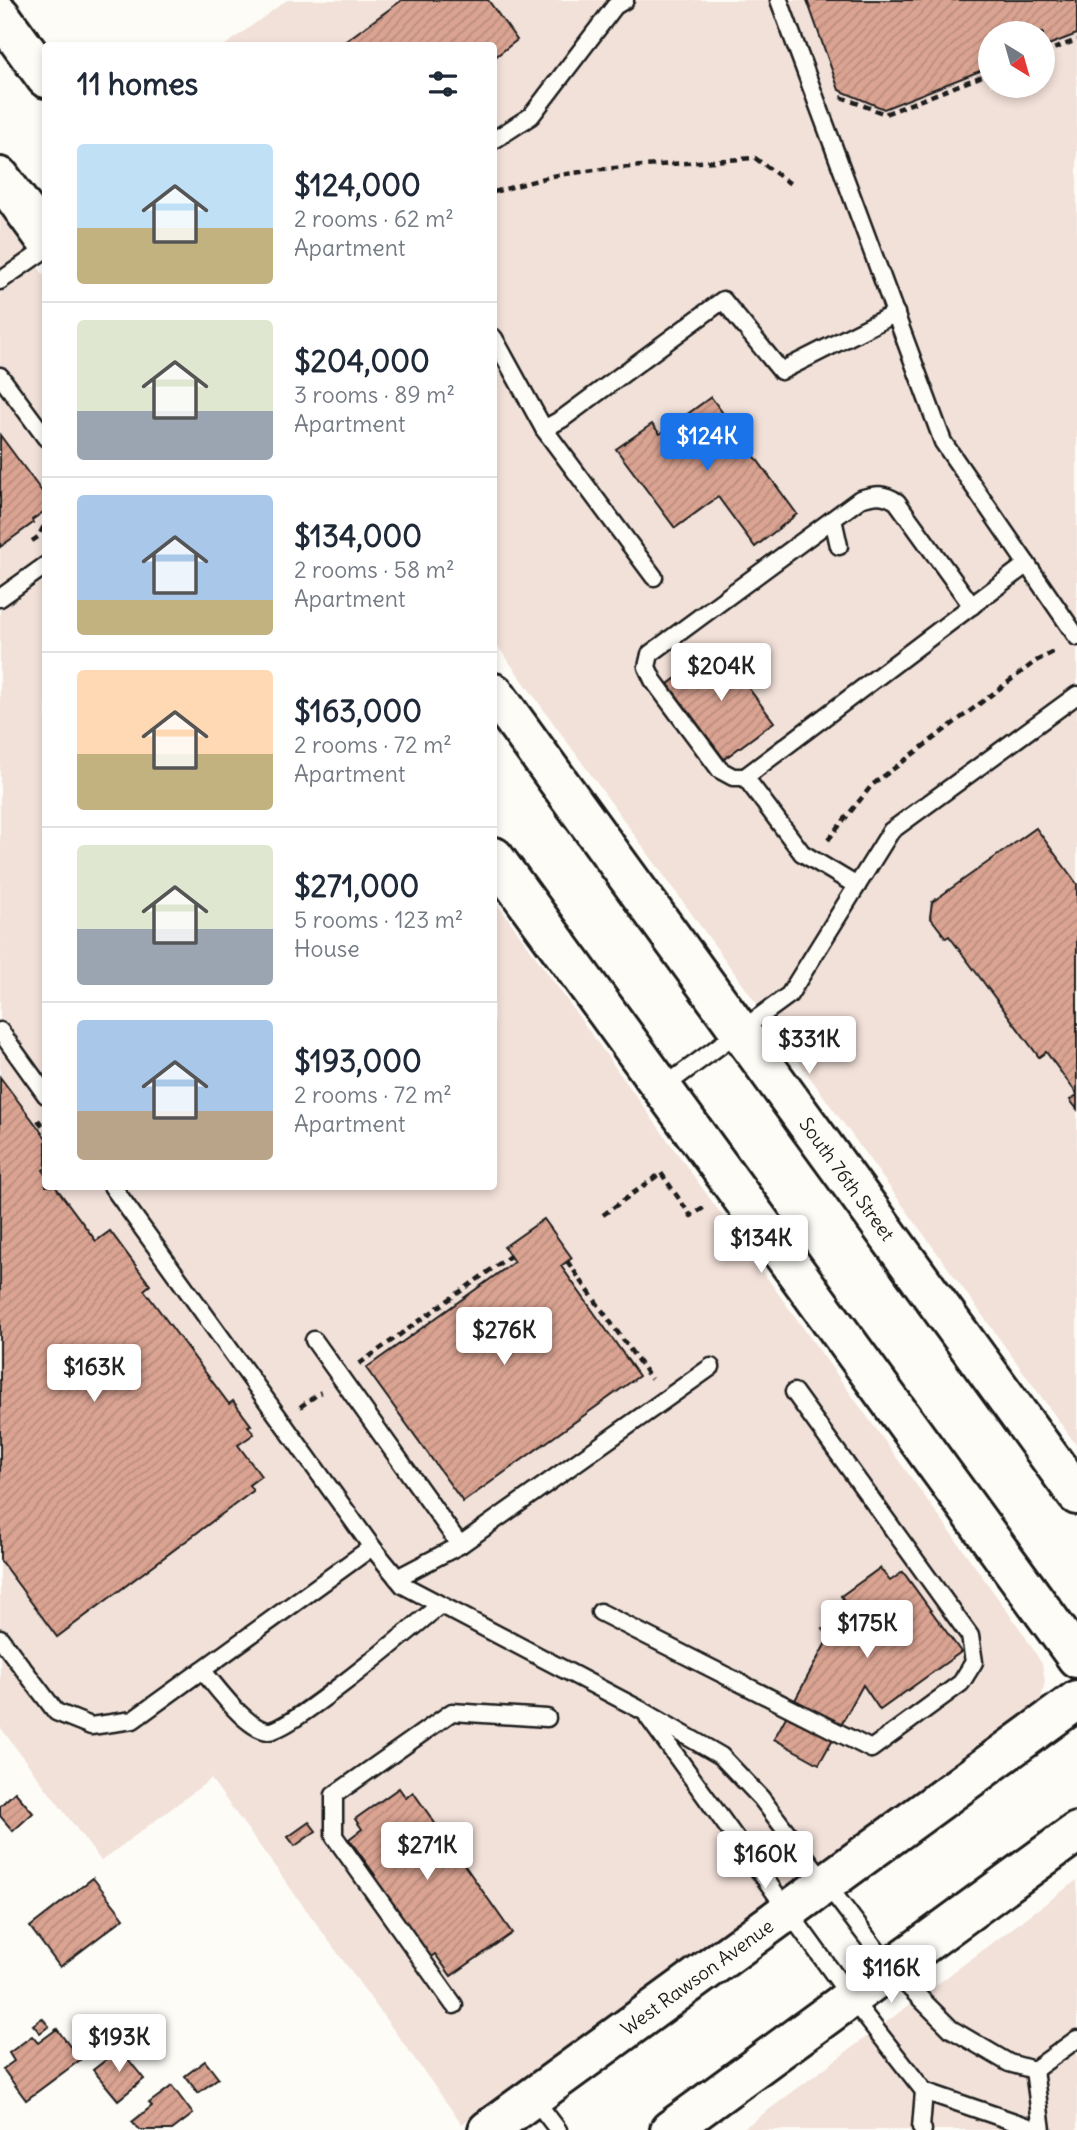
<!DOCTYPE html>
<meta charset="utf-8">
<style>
body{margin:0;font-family:Delius,sans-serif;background:#f2f2f3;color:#1f2937;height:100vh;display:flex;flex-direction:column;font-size:26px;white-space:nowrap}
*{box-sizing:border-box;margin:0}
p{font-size:23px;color:#747a83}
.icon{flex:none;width:38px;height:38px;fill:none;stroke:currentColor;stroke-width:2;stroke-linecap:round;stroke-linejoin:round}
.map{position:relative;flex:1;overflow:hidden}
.sheet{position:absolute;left:42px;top:42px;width:455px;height:1148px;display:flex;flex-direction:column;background:#fff;border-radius:7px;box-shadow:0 4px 10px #0003}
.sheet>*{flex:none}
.needle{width:46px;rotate:143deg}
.controls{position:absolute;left:978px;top:21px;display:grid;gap:14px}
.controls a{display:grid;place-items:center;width:77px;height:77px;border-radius:50%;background:#fff;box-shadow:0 4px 10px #0003;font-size:35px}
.price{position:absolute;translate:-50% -60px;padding:0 16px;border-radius:7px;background:#fff;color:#222;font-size:23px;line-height:46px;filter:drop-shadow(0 2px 4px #0008)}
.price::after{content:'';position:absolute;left:50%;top:42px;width:21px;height:16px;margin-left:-10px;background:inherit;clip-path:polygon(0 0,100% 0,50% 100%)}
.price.selected{background:#1a73e8;color:#fff}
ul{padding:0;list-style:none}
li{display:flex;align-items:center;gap:21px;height:175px;padding:0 35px}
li+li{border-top:2px solid #e0e1e3}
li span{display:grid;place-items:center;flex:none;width:196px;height:140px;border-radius:7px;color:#555}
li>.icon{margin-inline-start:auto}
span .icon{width:84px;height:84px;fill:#fffc;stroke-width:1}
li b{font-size:30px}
h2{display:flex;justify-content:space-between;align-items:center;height:84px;padding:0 35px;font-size:30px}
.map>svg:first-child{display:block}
.built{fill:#f2e1d9;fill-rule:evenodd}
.building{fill:url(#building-hatch);stroke:#1c1c1c;stroke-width:2}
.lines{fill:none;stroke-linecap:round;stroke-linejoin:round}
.lane-casing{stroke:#1c1c1c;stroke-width:21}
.secondary-casing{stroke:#1c1c1c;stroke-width:44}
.path{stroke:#1c1c1c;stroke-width:4.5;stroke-dasharray:7 5;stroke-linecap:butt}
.lane{stroke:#fdfcf7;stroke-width:16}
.secondary{stroke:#fdfcf7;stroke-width:38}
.labels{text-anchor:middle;stroke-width:7;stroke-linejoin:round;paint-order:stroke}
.street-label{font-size:19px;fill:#1c1c1c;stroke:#fdfcf7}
</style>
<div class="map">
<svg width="1077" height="2130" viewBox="0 0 1077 2130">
<defs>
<pattern id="building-hatch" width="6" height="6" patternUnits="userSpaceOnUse" patternTransform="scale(1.75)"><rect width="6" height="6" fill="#daa392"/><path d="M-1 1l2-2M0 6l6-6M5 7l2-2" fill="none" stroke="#ba8c7d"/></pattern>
</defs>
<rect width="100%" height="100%" fill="#fdfcf7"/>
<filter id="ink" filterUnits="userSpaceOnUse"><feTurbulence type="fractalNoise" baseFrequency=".0143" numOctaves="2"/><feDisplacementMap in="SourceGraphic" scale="14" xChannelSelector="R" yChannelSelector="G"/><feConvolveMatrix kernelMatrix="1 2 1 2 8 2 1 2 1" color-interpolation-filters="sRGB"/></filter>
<g filter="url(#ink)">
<!-- built -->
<g class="built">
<path d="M287 0H1077V1446L494 641V46H224ZM990 33H1043V86H990Z"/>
<polygon points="0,215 46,278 46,1186 494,1186 494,899 1023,1633 1042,1664 1045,1681 1041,1699 1030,1713 462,2124 211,1779 101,1861 0,1727"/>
<polygon points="1077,1880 1077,2130 740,2130 751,2123"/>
</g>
<!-- building -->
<g class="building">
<polygon points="402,0 488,0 517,40 494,58 494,46 339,46"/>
<polygon points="807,0 1077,0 1077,34 1043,47 1043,33 990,33 990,67 884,109 839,90"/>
<polygon points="711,397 797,514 755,547 718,497 675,528 616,449 652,424 660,434"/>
<polygon points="0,435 46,497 46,510 32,520 33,523 0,547"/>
<polygon points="718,647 774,722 724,759 668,684"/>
<polygon points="1036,828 1077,884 1077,1094 1046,1052 1039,1057 949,936 946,938 930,917 932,902"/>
<polygon points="0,1077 46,1138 46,1168 43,1170 46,1174 46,1186 55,1186 96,1241 110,1231 150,1285 144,1290 229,1404 233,1401 251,1425 248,1426 254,1434 238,1445 261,1476 249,1485 253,1491 57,1637 0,1560"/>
<polygon points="1077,1095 1077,1109 1070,1100"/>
<polygon points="544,1219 572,1258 561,1266 639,1376 463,1502 366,1368 514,1262 504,1247"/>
<polygon points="880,1568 890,1581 903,1572 961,1652 880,1710 863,1685 819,1764 774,1739 829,1637 823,1629 851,1610 841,1596"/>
<polygon points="399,1788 406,1798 413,1792 512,1933 451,1976 435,1954 428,1959 371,1878 375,1875 349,1839 362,1829 355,1819"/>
<polygon points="15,1792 33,1813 13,1831 0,1816 0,1806"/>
<polygon points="309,1822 316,1831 295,1846 288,1837"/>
<polygon points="93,1878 124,1918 60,1967 30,1927"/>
<polygon points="42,2018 49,2026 40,2033 33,2025"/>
<polygon points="57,2029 80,2060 26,2100 3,2069 14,2061 9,2053 32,2036 38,2043"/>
<polygon points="120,2049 144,2079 118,2100 93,2070"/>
<polygon points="205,2061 218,2078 198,2093 185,2076"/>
<polygon points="172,2086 193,2114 172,2130 139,2130 132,2122 152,2106 149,2103"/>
</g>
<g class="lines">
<!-- lane casing -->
<g class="lane-casing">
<g id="lane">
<polyline points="779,0 943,442 1077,637"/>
<polyline points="494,140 531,116 615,6 625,0"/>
<polyline points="0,281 46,249"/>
<polyline points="494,338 544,429 562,419 723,300 781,371 896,313"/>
<polyline points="0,376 46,438"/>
<polyline points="544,429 654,577"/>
<polyline points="833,519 839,546"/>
<polyline points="0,598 46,565"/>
<path d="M745 777H733L720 770 653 680 647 667 650 654 860 499C876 494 884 493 897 502L972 606"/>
<polyline points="857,886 802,853 745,777 1027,564"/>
<polyline points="0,1031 46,1095"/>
<polyline points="662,1088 789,995 891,831 1077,695"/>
<polyline points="112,1186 372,1547"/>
<polyline points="314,1340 460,1545"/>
<polyline points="397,1578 460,1545 711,1367"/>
<polyline points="600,1612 871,1749 961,1683 974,1662 970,1636 794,1392"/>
<polyline points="0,1638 56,1712 91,1726 133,1720 372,1547 403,1585 645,1712 721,1756 761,1798 891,1969 951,2029 1009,2063 1034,2070 1077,2039"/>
<path d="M202 1670C216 1686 246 1729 268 1731 288 1733 417 1624 440 1605"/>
<polyline points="648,1717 851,1998 924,2091 921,2128 923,2130"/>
<polyline points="454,2005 334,1836 334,1795 452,1712 547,1718"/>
<polyline points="1034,2070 1042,2130"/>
<polyline points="924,2091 1038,2130"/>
<polyline points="533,2097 558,2130"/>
</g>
</g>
<!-- secondary casing -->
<g class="secondary-casing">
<g id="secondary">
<polyline points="0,15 46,78"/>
<polyline points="0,177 46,240"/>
<polyline points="494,693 1077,1495"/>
<polyline points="494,857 1077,1658"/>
<polyline points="488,2130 1077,1700"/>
<polyline points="670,2130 1077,1832"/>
</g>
</g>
<!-- path -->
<g class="path">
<polyline points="1043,53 1077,40"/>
<polyline points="841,97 885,114 990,73"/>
<polyline points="494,192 552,176 602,169 755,158 792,185"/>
<polyline points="32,541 38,537 46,522"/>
<polyline points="828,840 872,785 1036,661 1057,650"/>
<polyline points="38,1120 46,1130"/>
<polyline points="603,1215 661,1173 691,1216 705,1207"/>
<polyline points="567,1261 651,1379"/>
<polyline points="359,1364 510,1256"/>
<polyline points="300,1407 321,1392"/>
</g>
<!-- lane -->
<use href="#lane" class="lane"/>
<!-- secondary -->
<use href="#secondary" class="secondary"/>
</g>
</g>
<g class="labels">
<!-- street labels -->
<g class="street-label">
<text transform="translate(847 1179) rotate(54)" y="7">South 76th Street</text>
<text transform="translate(697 1977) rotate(-36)" y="7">West Rawson Avenue</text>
</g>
</g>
</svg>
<div class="controls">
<a><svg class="needle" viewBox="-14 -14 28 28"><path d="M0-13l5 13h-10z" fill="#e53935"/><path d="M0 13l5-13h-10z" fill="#747a83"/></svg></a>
</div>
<b class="price selected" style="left:707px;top:473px">$124K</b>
<b class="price" style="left:721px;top:703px">$204K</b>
<b class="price" style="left:809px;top:1076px">$331K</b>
<b class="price" style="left:761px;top:1275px">$134K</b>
<b class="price" style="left:504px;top:1367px">$276K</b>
<b class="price" style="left:94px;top:1404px">$163K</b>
<b class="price" style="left:867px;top:1660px">$175K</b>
<b class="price" style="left:427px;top:1882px">$271K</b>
<b class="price" style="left:765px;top:1891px">$160K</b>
<b class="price" style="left:891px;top:2005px">$116K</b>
<b class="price" style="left:119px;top:2074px">$193K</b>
<section class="sheet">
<h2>11 homes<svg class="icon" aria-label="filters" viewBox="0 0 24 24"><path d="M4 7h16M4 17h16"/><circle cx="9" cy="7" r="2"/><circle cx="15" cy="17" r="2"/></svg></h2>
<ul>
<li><span style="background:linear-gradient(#bfe0f5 60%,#c2b280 0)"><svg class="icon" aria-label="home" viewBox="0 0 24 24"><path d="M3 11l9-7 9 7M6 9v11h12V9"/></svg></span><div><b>$124,000</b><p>2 rooms · 62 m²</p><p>Apartment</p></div></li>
<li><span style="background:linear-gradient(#dfe7d0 65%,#9aa5b1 0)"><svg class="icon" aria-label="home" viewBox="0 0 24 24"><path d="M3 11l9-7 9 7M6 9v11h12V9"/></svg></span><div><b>$204,000</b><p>3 rooms · 89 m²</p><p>Apartment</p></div></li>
<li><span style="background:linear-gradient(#a9c7e8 75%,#c2b280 0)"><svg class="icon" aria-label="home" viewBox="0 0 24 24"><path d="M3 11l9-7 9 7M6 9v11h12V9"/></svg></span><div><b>$134,000</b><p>2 rooms · 58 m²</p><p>Apartment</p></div></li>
<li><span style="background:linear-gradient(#ffd9b3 60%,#c2b280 0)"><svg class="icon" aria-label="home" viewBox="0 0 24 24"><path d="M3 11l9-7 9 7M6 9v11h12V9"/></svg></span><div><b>$163,000</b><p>2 rooms · 72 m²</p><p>Apartment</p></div></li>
<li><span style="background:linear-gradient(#dfe7d0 60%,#9aa5b1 0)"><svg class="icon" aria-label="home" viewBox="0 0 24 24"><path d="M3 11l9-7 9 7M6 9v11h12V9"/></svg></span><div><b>$271,000</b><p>5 rooms · 123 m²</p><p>House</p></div></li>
<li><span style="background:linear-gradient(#a9c7e8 65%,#b9a48a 0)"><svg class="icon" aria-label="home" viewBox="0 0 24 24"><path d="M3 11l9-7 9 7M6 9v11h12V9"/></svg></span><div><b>$193,000</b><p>2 rooms · 72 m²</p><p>Apartment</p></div></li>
</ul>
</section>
</div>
